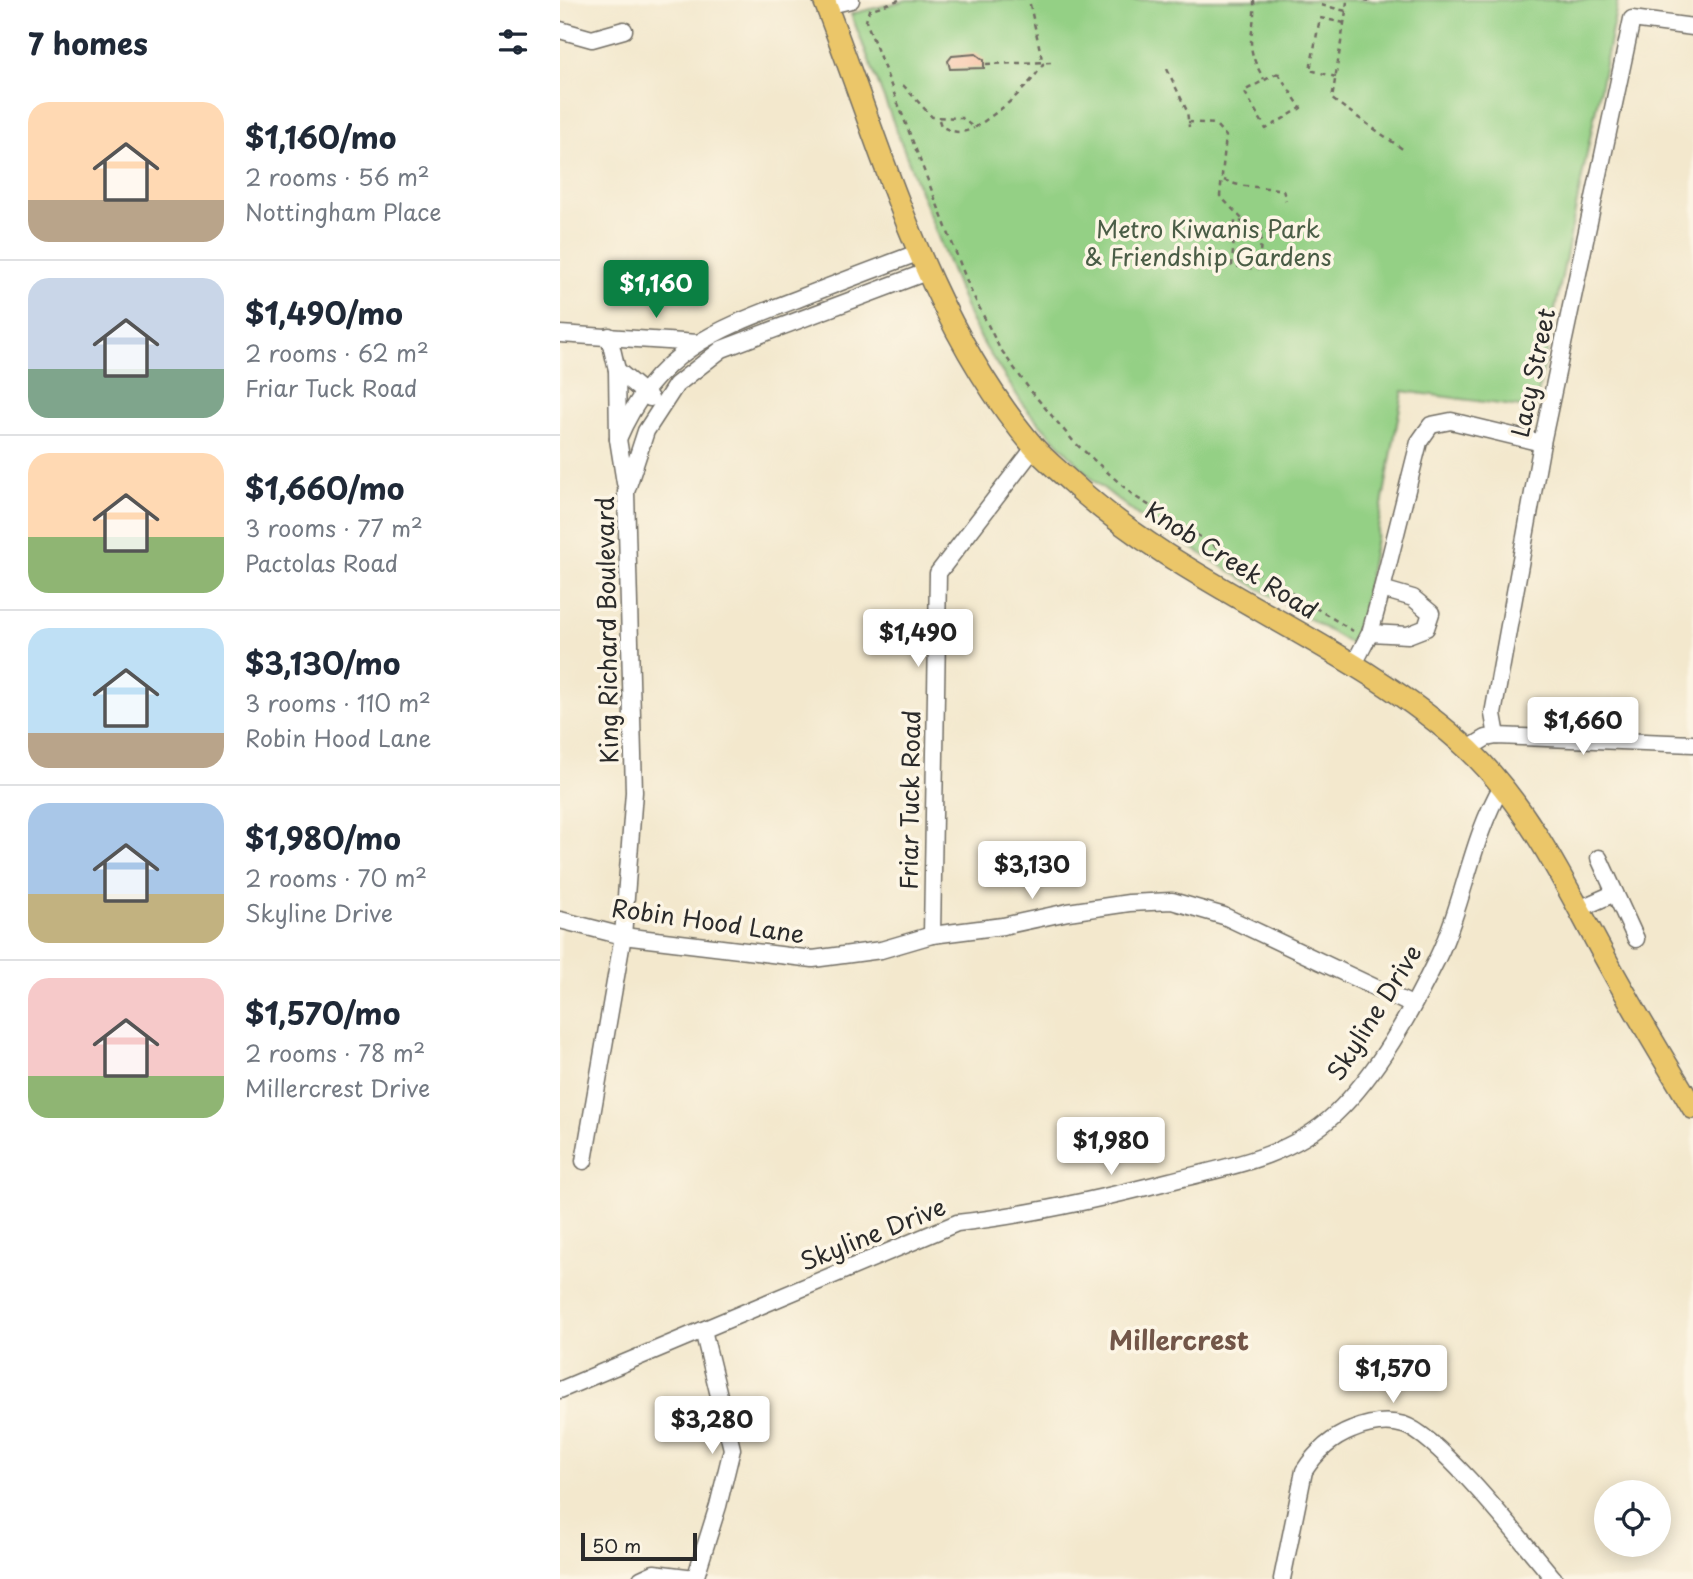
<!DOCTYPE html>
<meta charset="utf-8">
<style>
body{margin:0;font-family:"Playpen Sans",sans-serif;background:#f2f2f3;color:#1f2937;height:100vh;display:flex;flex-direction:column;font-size:26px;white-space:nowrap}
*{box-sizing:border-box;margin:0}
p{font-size:23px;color:#747a83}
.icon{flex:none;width:38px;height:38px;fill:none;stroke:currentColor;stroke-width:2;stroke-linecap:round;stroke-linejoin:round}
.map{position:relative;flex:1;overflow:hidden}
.panel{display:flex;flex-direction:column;background:#fff;width:560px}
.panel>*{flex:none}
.fabs{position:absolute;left:1034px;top:1480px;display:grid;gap:14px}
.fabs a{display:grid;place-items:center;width:77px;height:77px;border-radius:50%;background:#fff;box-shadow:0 4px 18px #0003;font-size:35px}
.scale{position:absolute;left:21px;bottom:18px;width:116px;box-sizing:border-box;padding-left:7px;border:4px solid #2b2b2b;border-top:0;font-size:19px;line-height:24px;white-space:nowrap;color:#2b2b2b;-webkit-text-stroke:5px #fcf5e5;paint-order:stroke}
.price{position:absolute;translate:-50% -60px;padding:0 16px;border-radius:7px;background:#fff;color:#222;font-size:23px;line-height:46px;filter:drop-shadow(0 2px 4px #0008)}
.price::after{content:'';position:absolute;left:50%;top:42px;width:21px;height:16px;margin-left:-10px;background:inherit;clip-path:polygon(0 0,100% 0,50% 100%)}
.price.selected{background:#0b8043;color:#fff}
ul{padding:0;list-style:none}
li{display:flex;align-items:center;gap:21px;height:175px;padding:0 28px}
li+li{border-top:2px solid #e0e1e3}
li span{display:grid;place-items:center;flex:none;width:196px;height:140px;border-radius:21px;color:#555}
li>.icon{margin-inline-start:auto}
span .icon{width:84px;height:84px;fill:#fffc;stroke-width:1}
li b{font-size:30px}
h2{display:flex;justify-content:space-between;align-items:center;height:84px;padding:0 28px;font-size:30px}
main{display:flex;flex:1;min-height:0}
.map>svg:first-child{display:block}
.green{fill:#94d085;stroke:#607e58;stroke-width:2}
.building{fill:#f5a681}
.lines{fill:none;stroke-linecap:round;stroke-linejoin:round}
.minor-casing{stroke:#716d64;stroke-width:19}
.major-casing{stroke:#716d64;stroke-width:24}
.path{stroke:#716d64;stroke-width:2.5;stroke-dasharray:5 5;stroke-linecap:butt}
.minor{stroke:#fff;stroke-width:16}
.major{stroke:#ebc669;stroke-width:21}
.labels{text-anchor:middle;stroke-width:7;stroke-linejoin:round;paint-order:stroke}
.park-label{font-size:24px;fill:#4a5d46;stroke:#fcf5e5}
.street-label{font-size:24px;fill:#2b2b2b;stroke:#fcf5e5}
.neighbourhood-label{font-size:26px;font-weight:bold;fill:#725649;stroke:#fcf5e5}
</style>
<main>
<section class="panel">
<h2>7 homes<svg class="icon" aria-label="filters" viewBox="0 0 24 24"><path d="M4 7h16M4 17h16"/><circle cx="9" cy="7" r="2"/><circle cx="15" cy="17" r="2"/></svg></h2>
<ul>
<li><span style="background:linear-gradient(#ffd9b3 70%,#b9a48a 0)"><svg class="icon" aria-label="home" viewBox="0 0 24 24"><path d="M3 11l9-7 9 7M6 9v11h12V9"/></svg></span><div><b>$1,160/mo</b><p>2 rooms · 56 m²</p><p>Nottingham Place</p></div></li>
<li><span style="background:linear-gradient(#c9d6e8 65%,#7fa58c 0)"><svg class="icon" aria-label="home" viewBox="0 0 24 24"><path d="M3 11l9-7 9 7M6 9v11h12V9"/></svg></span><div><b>$1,490/mo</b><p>2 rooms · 62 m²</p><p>Friar Tuck Road</p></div></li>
<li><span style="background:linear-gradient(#ffd9b3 60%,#8fb573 0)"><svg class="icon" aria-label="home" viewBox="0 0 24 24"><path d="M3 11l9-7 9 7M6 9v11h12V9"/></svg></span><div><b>$1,660/mo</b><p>3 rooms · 77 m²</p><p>Pactolas Road</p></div></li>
<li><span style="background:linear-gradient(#bfe0f5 75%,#b9a48a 0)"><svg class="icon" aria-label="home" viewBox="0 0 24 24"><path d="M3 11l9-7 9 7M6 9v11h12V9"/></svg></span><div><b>$3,130/mo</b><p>3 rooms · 110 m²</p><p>Robin Hood Lane</p></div></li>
<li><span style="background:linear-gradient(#a9c7e8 65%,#c2b280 0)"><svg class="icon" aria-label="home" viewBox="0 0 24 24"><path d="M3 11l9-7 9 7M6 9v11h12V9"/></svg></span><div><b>$1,980/mo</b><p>2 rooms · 70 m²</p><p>Skyline Drive</p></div></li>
<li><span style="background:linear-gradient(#f6c9c9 70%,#8fb573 0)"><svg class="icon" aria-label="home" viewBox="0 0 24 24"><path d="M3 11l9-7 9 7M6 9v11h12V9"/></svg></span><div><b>$1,570/mo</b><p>2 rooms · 78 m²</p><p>Millercrest Drive</p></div></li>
</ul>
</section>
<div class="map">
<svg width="1133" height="1579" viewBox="0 0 1133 1579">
<rect width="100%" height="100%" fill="#fcf5e5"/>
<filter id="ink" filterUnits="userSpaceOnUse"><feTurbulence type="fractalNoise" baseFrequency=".0143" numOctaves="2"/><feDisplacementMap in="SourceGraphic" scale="14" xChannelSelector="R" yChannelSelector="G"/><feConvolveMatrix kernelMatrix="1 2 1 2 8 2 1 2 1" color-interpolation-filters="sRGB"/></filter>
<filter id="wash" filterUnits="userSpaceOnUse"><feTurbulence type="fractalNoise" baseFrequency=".00686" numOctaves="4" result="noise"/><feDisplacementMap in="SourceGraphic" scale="28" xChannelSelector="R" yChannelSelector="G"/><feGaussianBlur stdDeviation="1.57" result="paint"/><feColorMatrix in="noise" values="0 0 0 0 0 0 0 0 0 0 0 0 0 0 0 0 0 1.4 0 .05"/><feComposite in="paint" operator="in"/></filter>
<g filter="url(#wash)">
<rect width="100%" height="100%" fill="#f3e8cd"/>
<!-- green -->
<polygon class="green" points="347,0 1058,0 975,409 843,391 796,647 580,517 533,480 466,409 426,348 409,316 291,14"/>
<g id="blocks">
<!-- building -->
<polygon class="building" points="416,54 424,60 424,68 390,69 388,61 392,56"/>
</g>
</g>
<g filter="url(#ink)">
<use href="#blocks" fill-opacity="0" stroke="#716d64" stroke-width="2"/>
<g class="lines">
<!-- minor casing -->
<g class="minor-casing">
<g id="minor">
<polyline points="266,6 291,0"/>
<polyline points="0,30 32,39 64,30"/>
<polyline points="0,334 138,343"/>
<polyline points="49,336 57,370 58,439 65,483"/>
<polyline points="57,370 90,398"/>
<path d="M58 439C95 351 158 329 240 298 280 282 320 267 360 252"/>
<polyline points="810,633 848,635 866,628 871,613 853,598 822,589 859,442 871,425 891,421 982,443"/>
<polyline points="793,666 810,633 822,589"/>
<polyline points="937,736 933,714 982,443 1072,19 1133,27"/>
<polyline points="908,749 926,738 937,736 1133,744"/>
<polyline points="1039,858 1076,939"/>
<polyline points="1019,909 1055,893"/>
<polyline points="0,920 63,936 253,959 321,950 372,935 443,926 508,912 569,903 612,901 664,916 852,1005"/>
<polyline points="372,935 378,573 474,448"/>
<polyline points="24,1161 63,936 74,792 66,492 86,431 116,385 162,349 369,271"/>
<path d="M0 1390 397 1223C469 1215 540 1199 610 1181 668 1167 730 1157 775 1114 818 1073 851 1012 877 959 904 904 911 839 942 786"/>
<polyline points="81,1579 94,1573 135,1578"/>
<polyline points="135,1579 158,1506 172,1449 143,1330"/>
<path d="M722 1579 744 1471C756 1452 771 1438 792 1430 809 1423 826 1420 844 1425 881 1437 965 1545 994 1579"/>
</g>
</g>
<!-- major casing -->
<g class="major-casing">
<path id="major" d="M264 0C323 151 367 321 474 447 484 459 498 470 511 482 628 591 792 641 909 750 970 808 1008 890 1048 963 1075 1012 1104 1060 1133 1108"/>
</g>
<!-- path -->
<g class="path">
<polyline points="339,0 309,10 306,21 410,289 439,347 470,390 514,442 574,496 793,631"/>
<path d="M694 0C696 37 681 41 704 79"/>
<polyline points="805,0 814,2"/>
<polyline points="761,5 786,11 787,0"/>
<polyline points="786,11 772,99 844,150"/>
<polyline points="426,64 491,62"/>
<polyline points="607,69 627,111 629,127"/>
<polygon points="718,73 741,108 706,129 684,91"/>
<polyline points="776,77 750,70 760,18 785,23"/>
<path d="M343 85 372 117 402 118 414 128C439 112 468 89 483 64L469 0"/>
<path d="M379 120 381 126C393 133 402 134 414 128"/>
<polyline points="628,122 655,124 666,136 660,196 685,222 675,221 672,266 699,269 702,224 685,222"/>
<path d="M664 180C684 189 702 186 723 190L726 201"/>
</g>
<!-- minor -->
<use href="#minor" class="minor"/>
<!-- major -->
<use href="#major" class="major"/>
</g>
</g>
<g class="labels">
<!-- park labels -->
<g class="park-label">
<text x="648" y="238">Metro Kiwanis Park<tspan x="648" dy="28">&amp; Friendship Gardens</tspan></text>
</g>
<!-- street labels -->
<g class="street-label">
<text transform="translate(974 373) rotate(-78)" y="8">Lacy Street</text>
<text transform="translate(671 561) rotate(32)" y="8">Knob Creek Road</text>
<text transform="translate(48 630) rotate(-91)" y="8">King Richard Boulevard</text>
<text transform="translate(351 800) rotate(-89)" y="8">Friar Tuck Road</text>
<text transform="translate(148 922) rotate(8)" y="8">Robin Hood Lane</text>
<text transform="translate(815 1013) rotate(-58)" y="8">Skyline Drive</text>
<text transform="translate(313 1235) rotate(-22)" y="8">Skyline Drive</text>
</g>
<!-- neighbourhood labels -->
<g class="neighbourhood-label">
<text x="619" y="1350">Millercrest</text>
</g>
</g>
</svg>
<div class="fabs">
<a><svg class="icon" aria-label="locate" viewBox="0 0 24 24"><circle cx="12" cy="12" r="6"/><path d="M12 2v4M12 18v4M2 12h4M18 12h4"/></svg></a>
</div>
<div class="scale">50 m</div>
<b class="price selected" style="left:96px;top:320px">$1,160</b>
<b class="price" style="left:358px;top:669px">$1,490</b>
<b class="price" style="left:1023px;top:757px">$1,660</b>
<b class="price" style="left:472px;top:901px">$3,130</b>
<b class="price" style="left:551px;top:1177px">$1,980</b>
<b class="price" style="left:833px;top:1405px">$1,570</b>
<b class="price" style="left:152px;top:1456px">$3,280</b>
</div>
</main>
